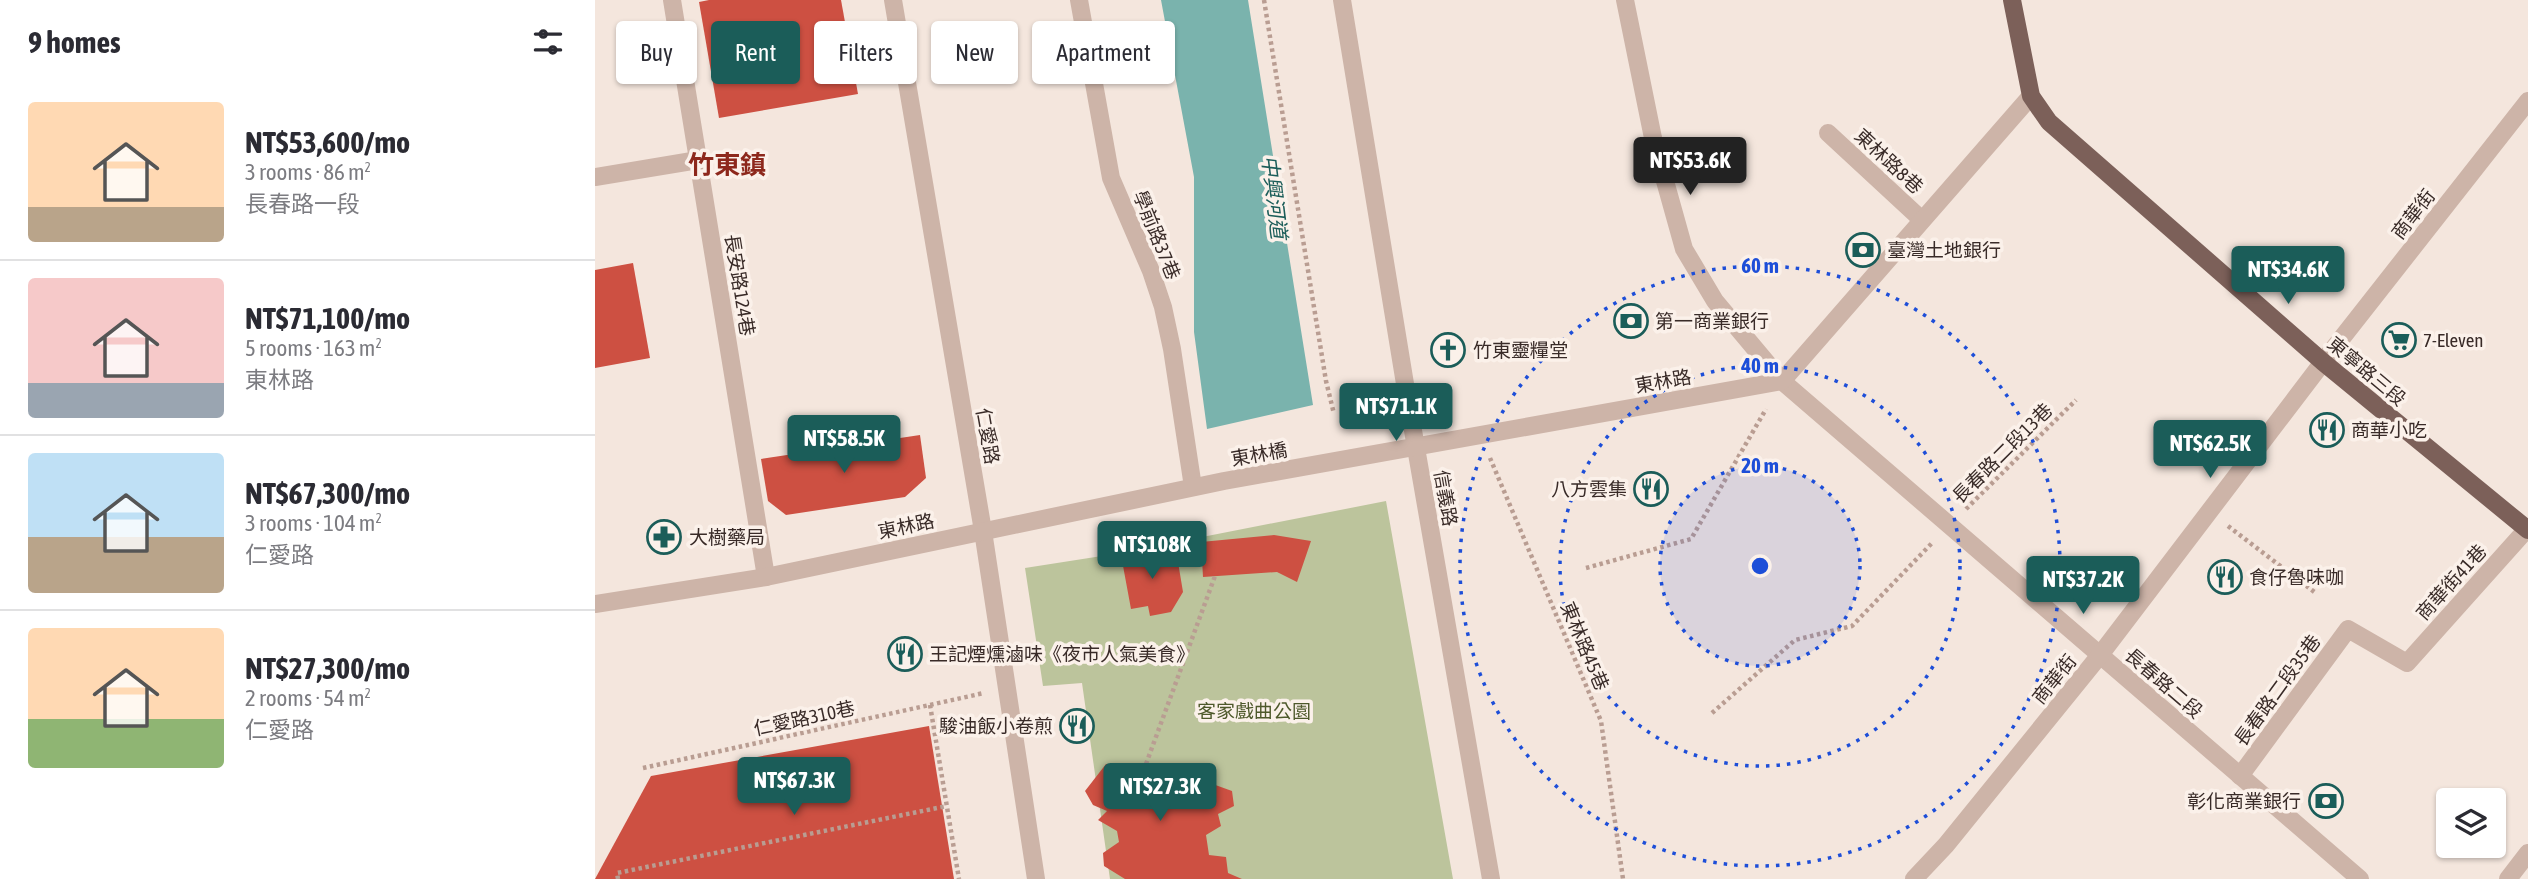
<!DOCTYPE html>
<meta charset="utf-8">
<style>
body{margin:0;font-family:"Asap Condensed","Noto Sans TC",sans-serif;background:#f2f2f3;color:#2b2b33;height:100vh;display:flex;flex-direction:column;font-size:26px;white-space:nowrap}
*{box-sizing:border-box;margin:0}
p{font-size:23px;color:#7c7c81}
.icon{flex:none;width:38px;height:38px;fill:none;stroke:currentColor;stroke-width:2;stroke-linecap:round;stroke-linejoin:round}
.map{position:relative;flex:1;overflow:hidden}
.details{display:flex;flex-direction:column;background:#fff;width:595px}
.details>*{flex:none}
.hud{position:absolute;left:21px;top:21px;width:665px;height:63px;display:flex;gap:14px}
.controls{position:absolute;left:1841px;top:788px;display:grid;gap:14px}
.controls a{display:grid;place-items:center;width:70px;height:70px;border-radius:7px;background:#fff;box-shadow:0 2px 5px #0004;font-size:35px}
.price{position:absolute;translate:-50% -60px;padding:0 16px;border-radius:7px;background:#1b5d59;color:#fff;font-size:23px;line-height:46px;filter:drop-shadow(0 2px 4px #0008)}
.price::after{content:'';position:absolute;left:50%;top:42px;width:21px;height:16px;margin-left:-10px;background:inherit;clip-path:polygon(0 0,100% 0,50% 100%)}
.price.current{background:#222;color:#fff}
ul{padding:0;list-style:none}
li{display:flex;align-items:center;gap:21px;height:175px;padding:0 28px}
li+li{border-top:2px solid #e1e1e2}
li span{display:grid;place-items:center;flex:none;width:196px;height:140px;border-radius:7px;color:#555}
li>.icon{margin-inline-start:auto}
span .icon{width:84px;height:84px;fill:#fffc;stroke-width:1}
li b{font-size:30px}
h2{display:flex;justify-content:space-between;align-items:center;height:84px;padding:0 28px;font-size:30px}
.chip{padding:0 24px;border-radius:7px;background:#fff;box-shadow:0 2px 5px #0004;font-size:24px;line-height:63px}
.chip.current{background:#1b5d59;color:#fff}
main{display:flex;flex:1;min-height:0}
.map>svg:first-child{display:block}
.green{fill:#bcc49c}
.water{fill:#7ab3ad}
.building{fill:#cd5042}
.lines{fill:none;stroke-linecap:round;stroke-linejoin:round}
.path{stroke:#b99d92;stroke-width:4.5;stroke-dasharray:3.5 3.5;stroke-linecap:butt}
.minor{stroke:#cdb4a8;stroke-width:18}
.major{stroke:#7c6059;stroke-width:18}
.ring{fill:none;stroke:#1d4ed8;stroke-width:3.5;stroke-dasharray:3.5 7}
.labels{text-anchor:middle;stroke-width:7;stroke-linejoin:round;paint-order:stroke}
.street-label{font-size:19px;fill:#392b28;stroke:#fbf1ea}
.poi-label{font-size:19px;fill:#392b28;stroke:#fbf1ea;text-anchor:start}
.park-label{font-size:19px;fill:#4e592b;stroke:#fbf1ea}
.water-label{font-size:21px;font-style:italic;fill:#1b5d59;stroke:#fbf1ea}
.district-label{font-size:26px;font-weight:bold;fill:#8d281c;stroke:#fbf1ea}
.centre{fill:#1d4ed8;stroke:#fbf1ea;stroke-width:3.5}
.ring-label{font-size:21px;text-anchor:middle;font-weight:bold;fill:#1d4ed8;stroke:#fbf1ea;stroke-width:7;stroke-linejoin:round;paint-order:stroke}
</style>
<main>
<section class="details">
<h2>9 homes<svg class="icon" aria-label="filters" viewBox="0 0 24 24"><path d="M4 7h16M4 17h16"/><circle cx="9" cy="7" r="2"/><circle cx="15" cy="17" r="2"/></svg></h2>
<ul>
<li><span style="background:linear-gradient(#ffd9b3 75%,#b9a48a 0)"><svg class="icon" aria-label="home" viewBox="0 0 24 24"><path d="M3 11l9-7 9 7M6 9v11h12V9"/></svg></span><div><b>NT$53,600/mo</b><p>3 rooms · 86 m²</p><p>長春路一段</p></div></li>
<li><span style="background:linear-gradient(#f6c9c9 75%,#9aa5b1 0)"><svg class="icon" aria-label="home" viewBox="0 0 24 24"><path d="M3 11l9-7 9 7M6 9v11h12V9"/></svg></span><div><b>NT$71,100/mo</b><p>5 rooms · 163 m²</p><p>東林路</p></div></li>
<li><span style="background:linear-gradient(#bfe0f5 60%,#b9a48a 0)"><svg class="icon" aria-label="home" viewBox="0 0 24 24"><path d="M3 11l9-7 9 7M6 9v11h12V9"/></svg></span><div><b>NT$67,300/mo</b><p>3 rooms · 104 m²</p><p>仁愛路</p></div></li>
<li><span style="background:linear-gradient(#ffd9b3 65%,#8fb573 0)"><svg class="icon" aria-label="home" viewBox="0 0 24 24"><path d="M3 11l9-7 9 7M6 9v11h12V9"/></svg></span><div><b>NT$27,300/mo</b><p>2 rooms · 54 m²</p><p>仁愛路</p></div></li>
</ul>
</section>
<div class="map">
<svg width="1933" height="879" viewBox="0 0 1933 879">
<rect width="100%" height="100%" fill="#f4e6dd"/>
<!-- green -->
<polygon class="green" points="791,501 858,879 515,879 487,683 448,686 430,568 526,553"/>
<!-- water -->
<polygon class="water" points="566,0 653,0 718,405 612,429 599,332 599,177"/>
<!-- building -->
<g class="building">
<polygon points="114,0 246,0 263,94 124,118 104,2"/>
<polygon points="38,263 55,358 0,368 0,270"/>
<polygon points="325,435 331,478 310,497 191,515 173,501 166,459"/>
<polygon points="679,535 716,541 702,582 682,572 608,577 606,542"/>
<polygon points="565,547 568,559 582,556 588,592 576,612 555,616 553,606 536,609 526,555"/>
<polygon points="334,726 359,879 0,879 56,776"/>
<polygon points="511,764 551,764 555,773 566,777 576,769 637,791 639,806 623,814 626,826 611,835 614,855 631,857 633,873 647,879 530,879 509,866 508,853 524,842 522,831 503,820 512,811 498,805 490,791"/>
</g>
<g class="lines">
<!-- path -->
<g class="path">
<polyline points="669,0 731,381 739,414"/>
<polyline points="895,458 1006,721 1028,879"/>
<polyline points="1371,509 1481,400"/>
<polyline points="1633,526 1722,594"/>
<polyline points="991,568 1096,539 1171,409"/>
<polyline points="335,705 364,879"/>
<polyline points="1117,713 1200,640 1257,626 1338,542"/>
<polyline points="551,764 620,576"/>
<polyline points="48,768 389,693"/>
<polyline points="23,879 22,873 352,806"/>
</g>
<!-- minor -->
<g class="minor">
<polyline points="77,0 171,577"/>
<polyline points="298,0 388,531 441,879"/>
<polyline points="484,0 516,178 556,271 568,307 577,349 598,487"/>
<polyline points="747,0 812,396 896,879"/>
<polyline points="1030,0 1058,138 1089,249 1120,301 1187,381 1765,879"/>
<polyline points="1233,133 1327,220"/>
<polyline points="0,177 103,160"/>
<polyline points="0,604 171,577 629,481 1187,381 1436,96"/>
<polyline points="1645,776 1753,629 1812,663 1932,529"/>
<polyline points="1319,879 1351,845 1505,655 1728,362 1933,101"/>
<polyline points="1913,879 1933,853"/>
</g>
<!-- major -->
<polyline class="major" points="1417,0 1436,96 1454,122 1728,362 1933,530"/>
</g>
<!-- distance rings -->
<circle cx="1165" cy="566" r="100" fill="#1d4ed8" fill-opacity=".12"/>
<g class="ring">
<circle cx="1165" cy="566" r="100"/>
<circle cx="1165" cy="566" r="200"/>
<circle cx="1165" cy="566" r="300"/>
</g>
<!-- icons -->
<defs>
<g id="bank-ring" transform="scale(1.75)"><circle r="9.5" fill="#fbf1ea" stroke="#1b5d59" stroke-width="1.5"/><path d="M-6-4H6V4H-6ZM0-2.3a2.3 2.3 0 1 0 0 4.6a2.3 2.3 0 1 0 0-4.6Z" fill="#1b5d59"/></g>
<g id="supermarket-ring" transform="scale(1.75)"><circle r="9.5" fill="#fbf1ea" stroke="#1b5d59" stroke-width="1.5"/><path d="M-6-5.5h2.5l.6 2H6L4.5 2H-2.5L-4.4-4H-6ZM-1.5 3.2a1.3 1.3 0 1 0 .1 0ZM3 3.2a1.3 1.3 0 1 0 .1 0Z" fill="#1b5d59"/></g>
<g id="church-ring" transform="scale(1.75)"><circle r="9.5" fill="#fbf1ea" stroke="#1b5d59" stroke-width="1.5"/><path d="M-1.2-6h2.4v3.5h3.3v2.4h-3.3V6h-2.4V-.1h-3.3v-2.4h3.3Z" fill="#1b5d59"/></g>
<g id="restaurant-ring" transform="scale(1.75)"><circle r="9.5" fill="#fbf1ea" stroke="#1b5d59" stroke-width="1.5"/><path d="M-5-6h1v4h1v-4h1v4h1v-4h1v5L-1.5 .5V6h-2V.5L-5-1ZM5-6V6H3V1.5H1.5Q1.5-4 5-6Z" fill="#1b5d59"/></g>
<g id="pharmacy-ring" transform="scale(1.75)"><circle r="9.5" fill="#fbf1ea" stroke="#1b5d59" stroke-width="1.5"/><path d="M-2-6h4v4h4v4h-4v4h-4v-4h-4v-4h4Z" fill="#1b5d59"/></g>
</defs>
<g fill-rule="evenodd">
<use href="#bank-ring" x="1268" y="250"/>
<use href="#bank-ring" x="1036" y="321"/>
<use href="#supermarket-ring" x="1804" y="340"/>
<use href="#church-ring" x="853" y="350"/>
<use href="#restaurant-ring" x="1732" y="430"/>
<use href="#restaurant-ring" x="1056" y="489"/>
<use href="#pharmacy-ring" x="69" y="537"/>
<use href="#restaurant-ring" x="1630" y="577"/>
<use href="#restaurant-ring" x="310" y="654"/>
<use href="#restaurant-ring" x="482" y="726"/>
<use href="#bank-ring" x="1731" y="801"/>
</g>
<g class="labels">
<!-- street labels -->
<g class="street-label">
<text transform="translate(1294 161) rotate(43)" y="7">東林路8巷</text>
<text transform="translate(1818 214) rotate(-52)" y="7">商華街</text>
<text transform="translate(562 235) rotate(68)" y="7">學前路37巷</text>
<text transform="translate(145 285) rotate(81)" y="7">長安路124巷</text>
<text transform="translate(1772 371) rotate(40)" y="7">東寧路三段</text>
<text transform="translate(1068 381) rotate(-10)" y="7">東林路</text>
<text transform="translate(393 436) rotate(80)" y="7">仁愛路</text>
<text transform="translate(1407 453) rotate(-45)" y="7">長春路二段13巷</text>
<text transform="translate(664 454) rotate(-10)" y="7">東林橋</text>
<text transform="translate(851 498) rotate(80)" y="7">信義路</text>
<text transform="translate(311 526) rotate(-12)" y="7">東林路</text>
<text transform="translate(1856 582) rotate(-48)" y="7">商華街41巷</text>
<text transform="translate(990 646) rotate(67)" y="7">東林路45巷</text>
<text transform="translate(1459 679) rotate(-51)" y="7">商華街</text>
<text transform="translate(1569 683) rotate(41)" y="7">長春路二段</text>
<text transform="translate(1682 690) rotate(-54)" y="7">長春路二段35巷</text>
<text transform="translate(209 718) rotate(-12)" y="7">仁愛路310巷</text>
</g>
<!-- poi labels -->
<g class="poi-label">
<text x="1292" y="257">臺灣土地銀行</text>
<text x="1060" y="328">第一商業銀行</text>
<text x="1828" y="347">7-Eleven</text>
<text x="878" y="357">竹東靈糧堂</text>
<text x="1756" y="437">商華小吃</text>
<text x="1032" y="496" text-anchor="end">八方雲集</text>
<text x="94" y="544">大樹藥局</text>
<text x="1654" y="584">食仔魯味咖</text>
<text x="334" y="661">王記煙燻滷味《夜市人氣美食》</text>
<text x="458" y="733" text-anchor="end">駿油飯小卷煎</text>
<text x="1706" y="808" text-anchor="end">彰化商業銀行</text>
</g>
<!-- park labels -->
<g class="park-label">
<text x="659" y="718">客家戲曲公園</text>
</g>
<!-- water labels -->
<g class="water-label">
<text transform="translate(679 197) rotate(83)" y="7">中興河道</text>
</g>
<!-- district labels -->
<g class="district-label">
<text x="132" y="174">竹東鎮</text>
</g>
</g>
<circle cx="1165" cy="566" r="10" class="centre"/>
<g class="ring-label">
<text x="1165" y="273">60 m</text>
<text x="1165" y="373">40 m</text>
<text x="1165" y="473">20 m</text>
</g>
</svg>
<div class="controls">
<a><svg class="icon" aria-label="layers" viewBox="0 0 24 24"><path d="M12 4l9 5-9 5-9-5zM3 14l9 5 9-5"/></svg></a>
</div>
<b class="price current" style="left:1095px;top:197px">NT$53.6K</b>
<b class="price" style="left:1693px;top:306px">NT$34.6K</b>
<b class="price" style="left:801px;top:443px">NT$71.1K</b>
<b class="price" style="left:249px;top:475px">NT$58.5K</b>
<b class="price" style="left:1615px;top:480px">NT$62.5K</b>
<b class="price" style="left:557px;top:581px">NT$108K</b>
<b class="price" style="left:1488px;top:616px">NT$37.2K</b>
<b class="price" style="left:199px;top:817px">NT$67.3K</b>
<b class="price" style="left:565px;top:823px">NT$27.3K</b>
<div class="hud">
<a class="chip">Buy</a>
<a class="chip current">Rent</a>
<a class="chip">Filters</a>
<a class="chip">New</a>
<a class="chip">Apartment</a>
</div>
</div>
</main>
